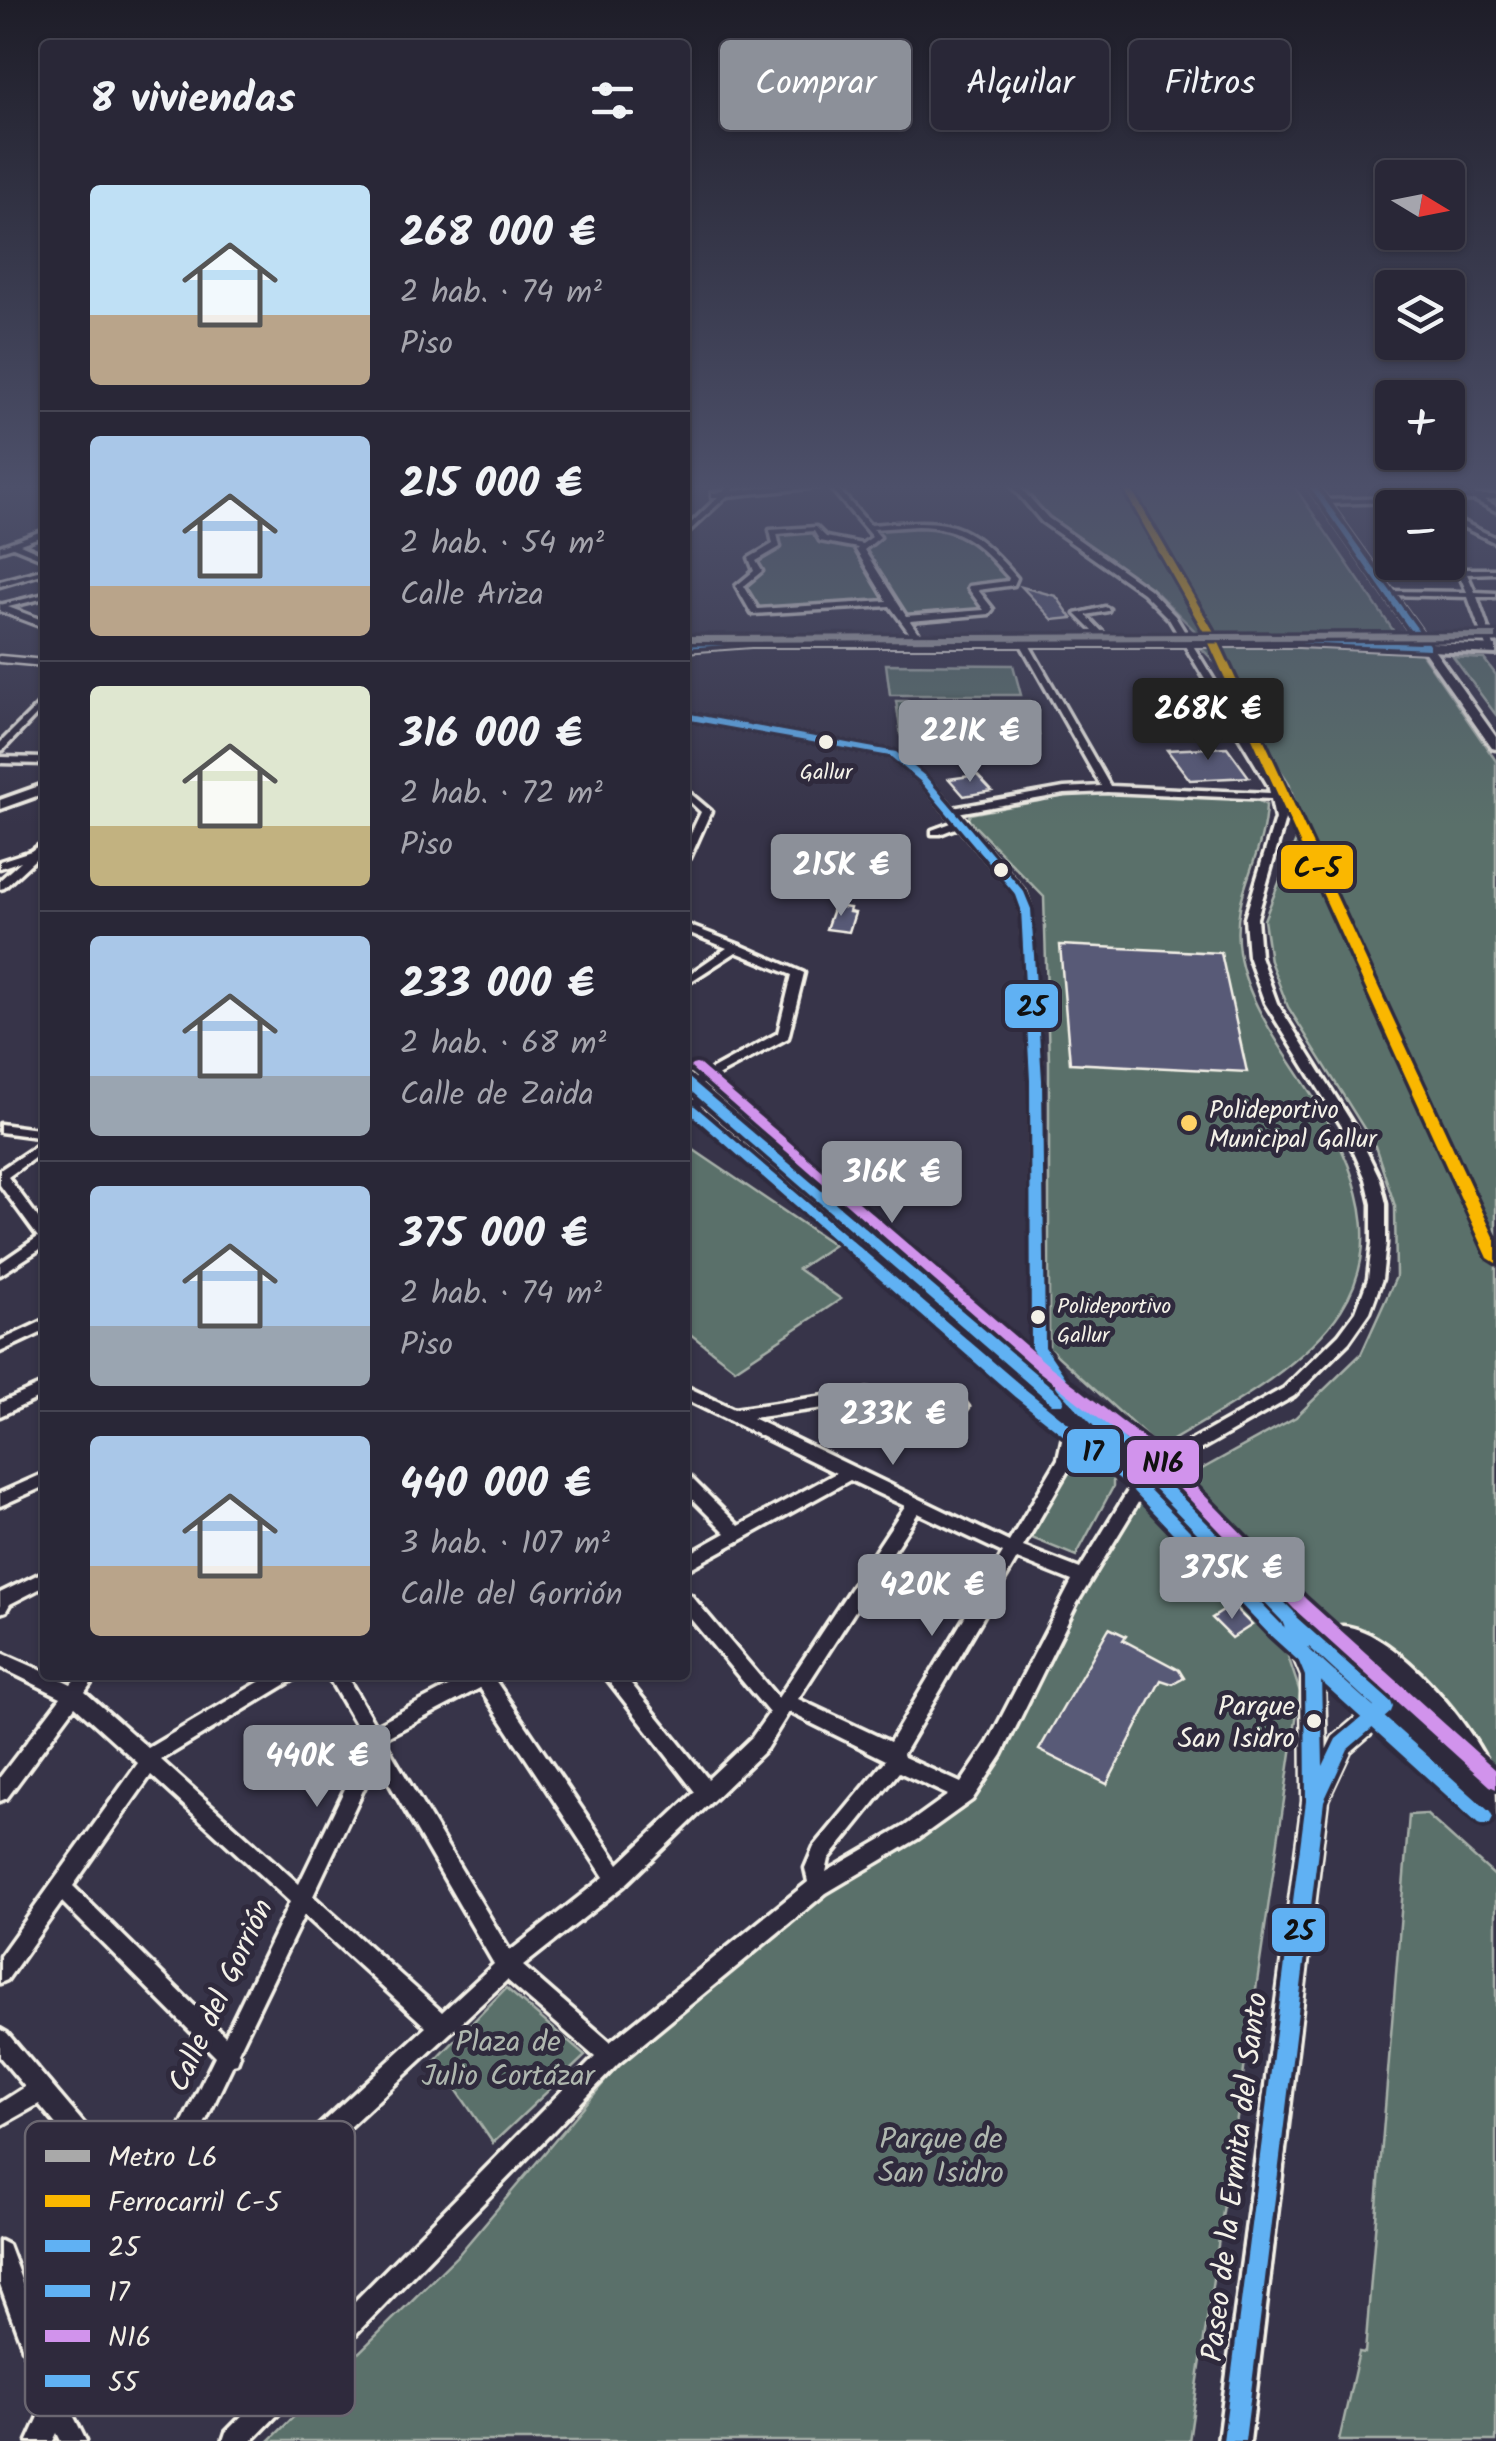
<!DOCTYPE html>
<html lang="es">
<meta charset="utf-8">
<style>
body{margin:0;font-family:Kalam,sans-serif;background:#312f3f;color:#f1f3f6;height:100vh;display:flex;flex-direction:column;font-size:38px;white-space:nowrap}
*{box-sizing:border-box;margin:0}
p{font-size:32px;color:#a5a5ad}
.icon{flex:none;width:55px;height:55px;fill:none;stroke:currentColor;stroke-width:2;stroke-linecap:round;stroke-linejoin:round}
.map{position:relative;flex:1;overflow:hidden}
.drawer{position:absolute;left:40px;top:40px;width:650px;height:1640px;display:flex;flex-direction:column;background:#292737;border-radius:10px;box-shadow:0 2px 8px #0004,0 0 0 2px #454452}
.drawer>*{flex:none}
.hud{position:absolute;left:720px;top:40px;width:625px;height:90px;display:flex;gap:20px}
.needle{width:65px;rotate:100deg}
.tools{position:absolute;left:1375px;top:160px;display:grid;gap:20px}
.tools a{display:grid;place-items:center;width:90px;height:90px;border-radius:10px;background:#292737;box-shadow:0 2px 8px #0004,0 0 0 2px #454452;font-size:50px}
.price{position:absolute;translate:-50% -85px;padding:0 22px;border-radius:10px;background:#8c9099;color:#fff;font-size:32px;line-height:65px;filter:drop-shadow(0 2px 5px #0008)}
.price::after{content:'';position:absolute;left:50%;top:60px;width:30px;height:22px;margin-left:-15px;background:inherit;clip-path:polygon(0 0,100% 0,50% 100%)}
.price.on{background:#222;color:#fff}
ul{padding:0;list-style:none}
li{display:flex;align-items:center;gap:30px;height:250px;padding:0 50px}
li+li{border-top:2px solid #454452}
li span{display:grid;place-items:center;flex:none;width:280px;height:200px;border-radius:10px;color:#555}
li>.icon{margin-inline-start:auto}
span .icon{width:120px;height:120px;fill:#fffc;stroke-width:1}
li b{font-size:42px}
h2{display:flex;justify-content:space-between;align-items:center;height:120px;padding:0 50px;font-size:42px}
.chip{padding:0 35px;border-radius:10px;background:#292737;box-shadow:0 2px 8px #0004,0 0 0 2px #454452;font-size:35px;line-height:90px}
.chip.on{background:#8c9099;color:#fff}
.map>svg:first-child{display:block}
.green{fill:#5a706a;stroke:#a7b0a9;stroke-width:2.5}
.building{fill:#595a77;stroke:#f4f1e8;stroke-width:2.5}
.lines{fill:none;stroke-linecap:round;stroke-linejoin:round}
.pedestrian-casing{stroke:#f4f1e8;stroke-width:11}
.minor-casing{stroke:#f4f1e8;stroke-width:7}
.tertiary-casing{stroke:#f4f1e8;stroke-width:7}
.secondary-casing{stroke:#f4f1e8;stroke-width:8}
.pedestrian{stroke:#2f2a3d;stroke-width:6}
.minor{fill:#2f2a3d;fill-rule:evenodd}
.tertiary{fill:#2f2a3d;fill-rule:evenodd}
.secondary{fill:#2f2a3d;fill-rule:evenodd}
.bus-1-casing{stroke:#2f2a3d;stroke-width:8}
.bus-2-casing{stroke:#2f2a3d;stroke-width:8}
.bus-3-casing{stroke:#2f2a3d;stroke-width:8}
.bus-4-casing{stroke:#2f2a3d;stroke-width:8}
.bus-1{fill:#60b1f3;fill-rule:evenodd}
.bus-2{fill:#60b1f3;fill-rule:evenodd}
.bus-3{fill:#d193ec;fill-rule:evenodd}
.bus-4{fill:#60b1f3;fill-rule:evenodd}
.rail-1-casing{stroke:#2f2a3d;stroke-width:7}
.rail-1{fill:#fab700;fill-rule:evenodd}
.metro-1-casing{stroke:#2f2a3d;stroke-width:7}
.metro-1{fill:#a9a9a9;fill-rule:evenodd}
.bus-dot{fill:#f4f1e8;stroke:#2f2a3d;stroke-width:4}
.poi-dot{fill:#ffd166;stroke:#2f2a3d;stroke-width:4}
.labels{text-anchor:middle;stroke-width:10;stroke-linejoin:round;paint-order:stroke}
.bus-label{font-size:22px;fill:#f4f1e8;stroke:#2f2a3d}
.poi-label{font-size:25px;fill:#f4f1e8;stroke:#2f2a3d;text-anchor:start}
.near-bus-label{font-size:28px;fill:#f4f1e8;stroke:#2f2a3d;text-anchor:end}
.near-street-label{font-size:30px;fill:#f4f1e8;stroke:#2f2a3d}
.near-park-label{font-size:30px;fill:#afb7af;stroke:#2f2a3d}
.key{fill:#2f2a3d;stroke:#6a6670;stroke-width:2.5}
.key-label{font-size:28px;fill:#f4f1e8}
.line-badge{stroke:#2f2a3d;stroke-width:4}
.pale-badge-label{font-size:28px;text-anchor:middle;font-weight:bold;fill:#111}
</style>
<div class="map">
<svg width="1496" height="2441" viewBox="0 0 1496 2441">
<rect width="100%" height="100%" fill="#373449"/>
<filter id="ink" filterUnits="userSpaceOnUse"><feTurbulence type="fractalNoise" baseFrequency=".01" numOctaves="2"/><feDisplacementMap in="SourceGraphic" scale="20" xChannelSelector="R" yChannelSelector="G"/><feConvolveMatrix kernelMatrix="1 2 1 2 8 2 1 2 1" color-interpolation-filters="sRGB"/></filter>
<g filter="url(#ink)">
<!-- green -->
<g class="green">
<polygon points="1019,483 1292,483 1397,636 1374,639 1200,636 1156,592 1048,519"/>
<polygon points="944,521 963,531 1013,578 1011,583 973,588 989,609 905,619 892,603 755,612 742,582 758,571 753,562 777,545 773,532 816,529 824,539 860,546 876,537 869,527"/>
<polygon points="1198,645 1420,651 1496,761 1496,1778 1466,1725 1381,1644 1324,1622 1184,1479 1296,1417 1361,1354 1396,1277 1395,1206 1375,1146 1288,1007 1270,961 1264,920 1299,833 1296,806 1289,783 1251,725 1242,697 1230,687 1231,678"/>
<polygon points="1453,657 1484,659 1496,675 1496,715"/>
<polygon points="886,664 1013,665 1021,695 890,695"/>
<polygon points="896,701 1029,701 1039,735 901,735"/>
<path d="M1108 793 1255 799 1266 805C1264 861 1230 892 1239 952 1247 1005 1287 1055 1315 1100 1434 1292 1314 1358 1159 1448L1049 1348V1061L1044 897 968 819 970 814 1065 796Z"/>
<polygon points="685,1144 834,1245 798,1269 841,1299 735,1369 685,1330"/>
<polygon points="1084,1454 1095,1456 1113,1472 1113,1487 1076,1556 1029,1537 1074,1461"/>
<polygon points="1140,1484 1241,1587 1284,1644 1300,1692 1189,2441 269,2441 459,2254 618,2066 727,1961 965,1794"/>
<polygon points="1426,1814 1496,1877 1496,2441 1339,2441 1359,2352 1365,2353 1409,1815"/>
<polygon points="506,1988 585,2056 493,2143 436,2060"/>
</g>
<!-- building -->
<g class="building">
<polygon points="1022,587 1056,596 1072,618 1053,620"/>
<polygon points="1227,747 1249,777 1190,780 1167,750"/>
<polygon points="977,775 992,791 964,796 949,779"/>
<polygon points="834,906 850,908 849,912 855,913 849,932 826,929"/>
<polygon points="1060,945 1221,953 1247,1072 1070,1063"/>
<polygon points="1228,1608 1236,1609 1252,1625 1232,1638 1212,1618"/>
<polygon points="1109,1628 1126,1636 1123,1640 1179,1670 1184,1678 1173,1684 1161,1680 1107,1784 1039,1750"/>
</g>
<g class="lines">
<!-- pedestrian casing -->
<g class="pedestrian-casing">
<polyline id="pedestrian" points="0,659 45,663"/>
</g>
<!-- minor casing -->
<g class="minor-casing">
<g id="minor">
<path d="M732 483H739L732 491 810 483H837L835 485 870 525C947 519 964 516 1017 578L1014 585 978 590 993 609 989 614 910 621 924 641 920 644 917 643 890 606 752 614 736 586 754 571 749 558 773 544 770 530 816 527 826 537 862 544 872 537 829 486 727 496 685 535V529L718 497H712V493L723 492ZM917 526C963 526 980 546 1009 578L1008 581 969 586 968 588 984 610 906 616 864 550 880 537 873 529ZM814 531 820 541 858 548 856 550 887 601 758 609 744 586 762 571 756 561 780 547 777 534Z"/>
<path d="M1009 483H1016L1048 518 1149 589 1175 616 1278 785 1285 819 1257 918 1260 956 1277 1003 1355 1128 1380 1179 1386 1204V1243L1382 1279 1370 1312 1349 1342 1294 1396 1154 1476 1077 1603 1002 1755 972 1800 919 1838 826 1893 618 2064 252 2441H223L226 2432 595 2057 507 1980 219 2248 211 2251 153 2232 69 2407 86 2441H61L57 2433 53 2441H28L44 2406 0 2285V2241L8 2245 58 2378 135 2220 39 2104 0 2126V2103L25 2087 0 2057V2029L7 2033 146 2197 215 2056 62 1902 7 1980 0 1983V1956L138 1763 75 1706 7 1798 0 1801V1777L61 1697 0 1667V1652L45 1672V1675H52L71 1684 78 1675H97L85 1692 148 1748 271 1675H296L293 1680 161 1760 299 1884 354 1770 362 1736 327 1675H346L375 1725 471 1675H497L495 1680 619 1864 695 1792 604 1675H624L708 1779 752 1737 769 1713 685 1612V1593L691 1595 778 1698 905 1506 850 1480 685 1571V1556L726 1533 685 1492V1476L691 1478 739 1526 836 1473 685 1399V1386L734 1409 867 1390 965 1403 968 1407 965 1411 960 1413 867 1402 752 1418 1009 1542 1058 1459 1063 1436V1410L1066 1406 1073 1405 1051 1381 1031 1348 1030 1080 1021 909 1016 895 958 827 940 834H932V830L954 822 920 781 890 756 685 719V713L896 752 926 777 953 808 1064 788 1101 786 1019 641 1023 638 1027 641 1110 786 1270 793 1268 785 1169 619 1143 593 1042 522ZM1107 792 1271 799 1275 819 1245 918 1248 956 1265 1003 1343 1128 1366 1179 1372 1204V1243L1368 1279 1356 1311 1339 1334 1284 1388 1142 1468 1080 1569 1023 1547 1074 1460 1079 1436V1411L1101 1436H1113L1115 1432 1061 1373 1045 1348 1042 1080 1031 909 1025 892 966 823V820L957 813 1064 794ZM918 1513 1003 1553 890 1742 798 1699ZM1017 1559 1072 1581 988 1743 961 1783 904 1757 903 1754ZM480 1688 604 1877 510 1951 383 1739ZM789 1712 886 1760 814 1847 805 1868 808 1882 610 2042 523 1966 624 1886 766 1749ZM375 1759 494 1964 442 2012 313 1896 372 1771ZM899 1772 948 1795 905 1826 826 1872 829 1859ZM151 1775 290 1902 225 2036 73 1886ZM304 1915 426 2027 208 2227 162 2212 233 2064 237 2063 240 2055 238 2052Z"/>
<polygon points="1458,483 1465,483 1476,495 1496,495 1496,499 1484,500 1496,506 1496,511 1474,500 1323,504 1319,502 1323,500 1469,496"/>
<polygon points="1448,515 1496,538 1496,543 1448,520"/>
<polygon points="45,530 45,535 20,544 45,555 45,560 13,547 0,551 0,546"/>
<polygon points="1448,554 1463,569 1496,569 1496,573 1467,574 1475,592 1496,593 1496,597 1477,597 1495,649 1494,651 1487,649 1468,597 1388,595 1384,593 1388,591 1467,592 1459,574 1373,574 1369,572 1373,570 1455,569 1448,560"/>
<polygon points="45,569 45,573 0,586 0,581"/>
<polygon points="45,594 45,598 0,609 0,605"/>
<polygon points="1105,607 1109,609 1108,611 1086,615 1109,639 1110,641 1106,644 1076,614"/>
<polygon points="45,698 45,706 3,750 0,751 0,743"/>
<polygon points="0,757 45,758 45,764 0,763"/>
<polygon points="685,789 711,811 690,858 685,861 685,846 701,812 685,797"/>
<polygon points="45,841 45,850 4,888 0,889 0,880 21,861 0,868 0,861 31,851"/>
<polygon points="685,924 740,945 804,973 788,1038 693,1089 687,1085 689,1082 778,1033 792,975 736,952 685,985 685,977 727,948 685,931"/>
<polygon points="708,1094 714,1098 712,1101 685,1112 685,1103"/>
<polygon points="0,1124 45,1130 45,1138 0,1132"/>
<polygon points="45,1140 45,1150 8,1177 45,1227 45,1246 0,1275 0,1263 38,1237 0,1185 0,1170"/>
<polygon points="45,1320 45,1331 0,1352 0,1341"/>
<polygon points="45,1383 45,1395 0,1416 0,1403"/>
<polygon points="45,1473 45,1486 0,1506 0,1493"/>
<polygon points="45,1571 45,1586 10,1604 6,1611 0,1613 0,1593"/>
</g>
</g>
<!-- tertiary casing -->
<g class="tertiary-casing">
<g id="tertiary">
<polygon points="1306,483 1315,483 1496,737 1496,749 1492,748"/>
<polygon points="0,604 45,621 45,628 0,611"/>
<path d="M685 1075 691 1077 1038 1375 1155 1466 1320 1632C1326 1630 1336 1626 1343 1626 1397 1631 1476 1729 1494 1777 1496 1788 1496 1804 1496 1816L1487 1813 1386 1720 1350 1751 1327 1800 1250 2441H1218L1303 1801 1302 1676 1279 1622 1141 1478 1024 1385 685 1088ZM1340 1644C1389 1664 1435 1710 1459 1756L1335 1646ZM1316 1658 1370 1706 1334 1737 1326 1752 1324 1676Z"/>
</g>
</g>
<!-- secondary casing -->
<g class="secondary-casing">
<g id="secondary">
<polygon points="751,637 1299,637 1496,646 1496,654 1299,645 751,645 685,650 685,642"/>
<polygon points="45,784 45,793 0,809 0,800"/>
</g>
</g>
<!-- pedestrian -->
<use href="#pedestrian" class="pedestrian"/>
<!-- minor -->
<use href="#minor" class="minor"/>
<!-- tertiary -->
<use href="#tertiary" class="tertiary"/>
<!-- secondary -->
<use href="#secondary" class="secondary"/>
<!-- bus-1 casing -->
<g class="bus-1-casing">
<g id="bus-1">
<path d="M685 713 896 752 926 777 1024 892 1031 909 1042 1080 1045 1347 1068 1381 1294 1612 1296 1617 1391 1702 1393 1707 1391 1712 1348 1749 1324 1801 1245 2441H1223L1306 1801 1305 1676 1282 1621 1058 1389 1031 1348 1030 1080 1021 909 1016 895 920 781 890 756 685 719ZM1308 1646 1374 1707 1336 1739 1323 1766 1321 1676Z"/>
<polygon points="685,1077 689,1078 1062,1396 1064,1400 1062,1404 1052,1404 685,1086"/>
</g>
</g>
<!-- bus-2 casing -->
<g class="bus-2-casing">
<polygon id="bus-2" points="685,1100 689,1101 1025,1389 1141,1481 1282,1625 1490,1812 1493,1818 1490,1824 1484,1826 1478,1824 1270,1635 1131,1489 1015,1397 685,1109"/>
</g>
<!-- bus-3 casing -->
<g class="bus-3-casing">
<polygon id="bus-3" points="696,1064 700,1065 1047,1364 1164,1454 1306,1599 1496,1770 1496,1789 1490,1786 1294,1609 1154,1462 1037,1370 692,1069 690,1067 692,1065"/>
</g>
<!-- bus-4 casing -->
<g class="bus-4-casing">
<polygon id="bus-4" points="1307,483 1313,483 1429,645 1429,649 1299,643 751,643 685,648 685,644 751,639 1299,639 1420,644"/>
</g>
<!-- bus-1 -->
<use href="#bus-1" class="bus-1"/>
<!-- bus-2 -->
<use href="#bus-2" class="bus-2"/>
<!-- bus-3 -->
<use href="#bus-3" class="bus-3"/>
<!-- bus-4 -->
<use href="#bus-4" class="bus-4"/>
<!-- rail-1 casing -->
<g class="rail-1-casing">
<polygon id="rail-1" points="1120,483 1128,483 1214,632 1496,1241 1496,1263 1488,1258 1204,632"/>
</g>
<!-- rail-1 -->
<use href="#rail-1" class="rail-1"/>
<!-- metro-1 casing -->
<g class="metro-1-casing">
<polygon id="metro-1" points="1496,633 1496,639 685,642 685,636"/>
</g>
<!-- metro-1 -->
<use href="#metro-1" class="metro-1"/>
</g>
</g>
<!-- sky -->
<linearGradient id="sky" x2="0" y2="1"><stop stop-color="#1e1d28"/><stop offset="0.59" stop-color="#4d506a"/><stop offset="1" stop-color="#4d506a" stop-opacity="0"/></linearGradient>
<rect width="1496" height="825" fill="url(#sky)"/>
<!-- markers -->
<g class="bus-dot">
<circle cx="826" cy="742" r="9"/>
<circle cx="1001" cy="870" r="9"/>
<circle cx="1038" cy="1317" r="9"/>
<circle cx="1314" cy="1721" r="9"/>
</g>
<circle class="poi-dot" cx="1189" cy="1123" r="10"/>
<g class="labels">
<!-- bus labels -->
<g class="bus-label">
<text x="826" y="779">Gallur</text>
<text x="1057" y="1313" text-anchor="start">Polideportivo<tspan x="1057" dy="29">Gallur</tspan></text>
</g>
<!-- poi labels -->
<g class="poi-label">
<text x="1209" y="1118">Polideportivo<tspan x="1209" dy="29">Municipal Gallur</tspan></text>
</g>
<!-- near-bus labels -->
<g class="near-bus-label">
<text x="1295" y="1715">Parque<tspan x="1295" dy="32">San Isidro</tspan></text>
</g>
<!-- near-street labels -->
<g class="near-street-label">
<text transform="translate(220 1995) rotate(-65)" y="10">Calle del Gorrión</text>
<text transform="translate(1234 2177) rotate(-83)" y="10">Paseo de la Ermita del Santo</text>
</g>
<!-- near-park labels -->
<g class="near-park-label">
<text x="508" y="2051">Plaza de<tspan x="508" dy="34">Julio Cortázar</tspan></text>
<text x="941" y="2148">Parque de<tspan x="941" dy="34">San Isidro</tspan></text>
</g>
</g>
<!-- legend -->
<rect x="25" y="2121" width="330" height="295" rx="15" class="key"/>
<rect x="45" y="2150" width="45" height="12" fill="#a9a9a9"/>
<rect x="45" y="2195" width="45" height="12" fill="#fab700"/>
<rect x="45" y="2240" width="45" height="12" fill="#60b1f3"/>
<rect x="45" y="2285" width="45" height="12" fill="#60b1f3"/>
<rect x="45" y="2330" width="45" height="12" fill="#d193ec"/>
<rect x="45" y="2375" width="45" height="12" fill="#60b1f3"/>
<g class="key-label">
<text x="108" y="2166">Metro L6</text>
<text x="108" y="2211">Ferrocarril C-5</text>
<text x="108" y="2256">25</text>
<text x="108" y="2301">17</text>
<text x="108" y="2346">N16</text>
<text x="108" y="2391">55</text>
</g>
<g class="line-badge">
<rect x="1279" y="843" width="76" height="48" rx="10" fill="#fab700"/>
<rect x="1003" y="982" width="57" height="48" rx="10" fill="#60b1f3"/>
<rect x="1065" y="1427" width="57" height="48" rx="10" fill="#60b1f3"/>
<rect x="1125" y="1438" width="76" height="48" rx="10" fill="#d193ec"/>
<rect x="1270" y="1906" width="57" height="48" rx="10" fill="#60b1f3"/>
</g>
<g class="pale-badge-label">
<text x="1317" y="877">C-5</text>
<text x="1032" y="1016">25</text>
<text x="1093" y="1461">17</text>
<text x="1163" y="1472">N16</text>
<text x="1299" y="1940">25</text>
</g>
</svg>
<div class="tools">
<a><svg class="needle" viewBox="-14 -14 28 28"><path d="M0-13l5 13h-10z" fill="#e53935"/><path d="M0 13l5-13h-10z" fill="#a5a5ad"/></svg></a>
<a><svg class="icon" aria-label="layers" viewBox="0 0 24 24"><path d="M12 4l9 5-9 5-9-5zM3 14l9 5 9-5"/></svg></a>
<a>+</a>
<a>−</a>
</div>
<b class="price on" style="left:1208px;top:763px">268K €</b>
<b class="price" style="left:970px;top:785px">221K €</b>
<b class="price" style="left:841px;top:919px">215K €</b>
<b class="price" style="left:892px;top:1226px">316K €</b>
<b class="price" style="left:893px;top:1468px">233K €</b>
<b class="price" style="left:1232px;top:1622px">375K €</b>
<b class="price" style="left:932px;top:1639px">420K €</b>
<b class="price" style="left:317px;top:1810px">440K €</b>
<div class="hud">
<a class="chip on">Comprar</a>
<a class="chip">Alquilar</a>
<a class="chip">Filtros</a>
</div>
<section class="drawer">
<h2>8 viviendas<svg class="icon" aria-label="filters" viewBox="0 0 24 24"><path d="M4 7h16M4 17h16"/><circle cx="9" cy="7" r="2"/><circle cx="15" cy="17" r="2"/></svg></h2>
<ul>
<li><span style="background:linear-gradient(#bfe0f5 65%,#b9a48a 0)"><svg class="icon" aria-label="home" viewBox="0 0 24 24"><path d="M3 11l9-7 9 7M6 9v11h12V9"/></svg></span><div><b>268 000 €</b><p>2 hab. · 74 m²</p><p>Piso</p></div></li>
<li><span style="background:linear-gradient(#a9c7e8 75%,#b9a48a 0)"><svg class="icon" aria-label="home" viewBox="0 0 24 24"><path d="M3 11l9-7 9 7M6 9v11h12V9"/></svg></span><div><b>215 000 €</b><p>2 hab. · 54 m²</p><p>Calle Ariza</p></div></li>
<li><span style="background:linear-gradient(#dfe7d0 70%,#c2b280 0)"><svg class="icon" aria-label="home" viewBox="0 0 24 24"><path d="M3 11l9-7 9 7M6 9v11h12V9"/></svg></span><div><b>316 000 €</b><p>2 hab. · 72 m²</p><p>Piso</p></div></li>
<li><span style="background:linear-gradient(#a9c7e8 70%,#9aa5b1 0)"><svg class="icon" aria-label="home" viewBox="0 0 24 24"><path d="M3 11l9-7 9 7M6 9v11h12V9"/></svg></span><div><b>233 000 €</b><p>2 hab. · 68 m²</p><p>Calle de Zaida</p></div></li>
<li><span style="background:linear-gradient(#a9c7e8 70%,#9aa5b1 0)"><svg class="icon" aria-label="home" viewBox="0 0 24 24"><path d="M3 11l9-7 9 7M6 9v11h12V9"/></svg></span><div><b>375 000 €</b><p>2 hab. · 74 m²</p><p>Piso</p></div></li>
<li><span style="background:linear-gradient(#a9c7e8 65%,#b9a48a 0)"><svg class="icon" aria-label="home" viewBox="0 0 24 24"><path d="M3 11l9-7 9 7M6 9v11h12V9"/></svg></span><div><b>440 000 €</b><p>3 hab. · 107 m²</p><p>Calle del Gorrión</p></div></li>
</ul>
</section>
</div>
